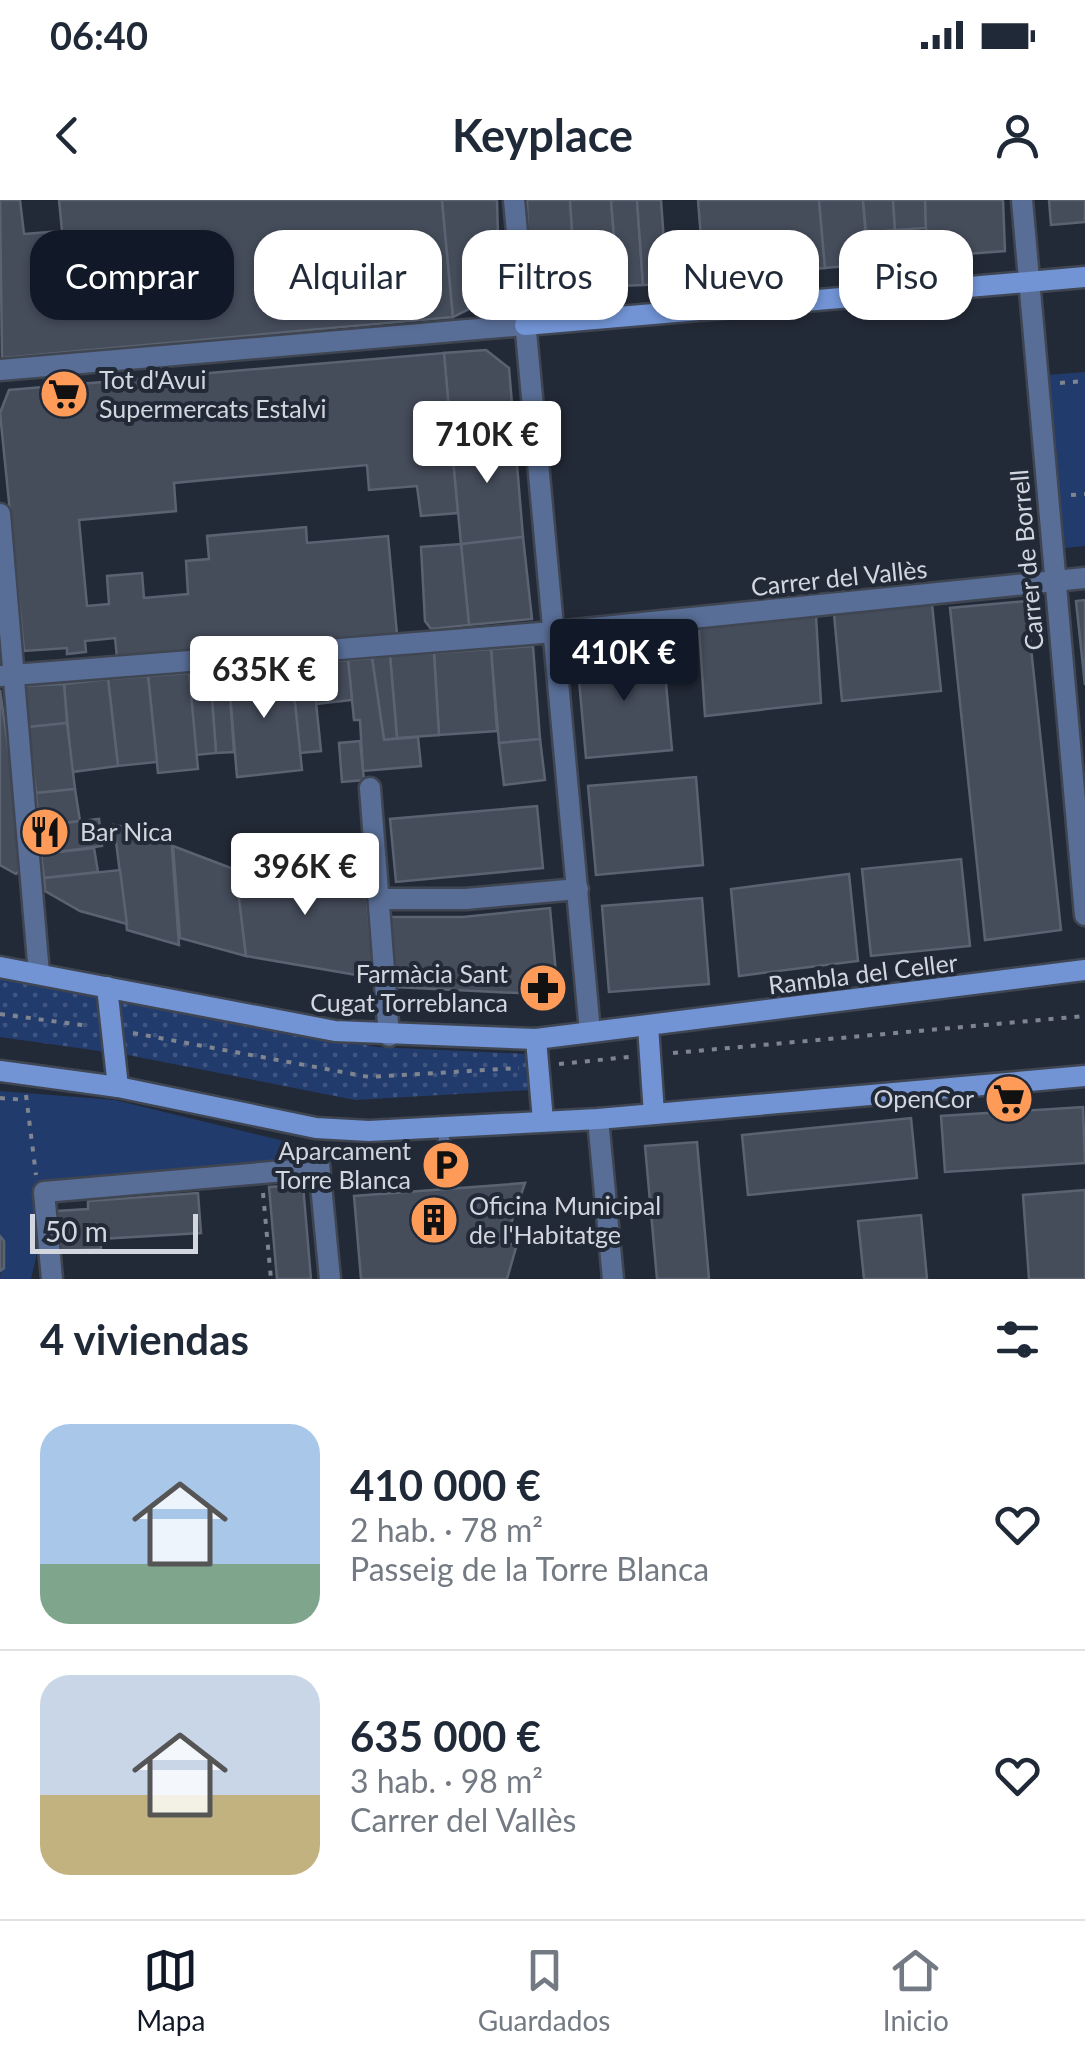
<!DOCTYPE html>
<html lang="es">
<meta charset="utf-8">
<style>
body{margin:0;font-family:Lato,sans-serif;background:#f6f6f7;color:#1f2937;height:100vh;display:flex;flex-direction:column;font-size:38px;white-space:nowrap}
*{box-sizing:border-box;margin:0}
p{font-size:32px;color:#747a83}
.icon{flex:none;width:55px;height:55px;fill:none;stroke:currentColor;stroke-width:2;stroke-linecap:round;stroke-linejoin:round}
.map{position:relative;height:1079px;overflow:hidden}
.sheet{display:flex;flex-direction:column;background:#fff;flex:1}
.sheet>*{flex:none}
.top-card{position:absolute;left:30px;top:30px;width:1025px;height:90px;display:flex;gap:20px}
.scale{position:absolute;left:30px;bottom:25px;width:168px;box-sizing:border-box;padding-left:10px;border:5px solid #d2d6df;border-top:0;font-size:28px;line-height:35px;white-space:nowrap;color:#d2d6df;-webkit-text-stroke:8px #232a37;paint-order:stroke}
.price{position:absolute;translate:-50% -85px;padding:0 22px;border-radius:10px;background:#fff;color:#222;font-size:32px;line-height:65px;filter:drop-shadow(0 2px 5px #0008)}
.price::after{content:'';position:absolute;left:50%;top:60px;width:30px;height:22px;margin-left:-15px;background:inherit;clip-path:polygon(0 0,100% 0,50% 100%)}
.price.selected{background:#111827;color:#fff}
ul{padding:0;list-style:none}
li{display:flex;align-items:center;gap:30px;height:250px;padding:0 40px}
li+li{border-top:2px solid #e0e1e3}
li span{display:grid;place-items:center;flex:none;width:280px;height:200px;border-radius:30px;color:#555}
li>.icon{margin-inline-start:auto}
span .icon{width:120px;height:120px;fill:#fffc;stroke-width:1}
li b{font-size:42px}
h2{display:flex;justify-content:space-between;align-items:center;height:120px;padding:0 40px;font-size:42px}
.pill{padding:0 35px;border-radius:30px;background:#fff;box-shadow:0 2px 8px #0004;font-size:35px;line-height:90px}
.pill.selected{background:#111827;color:#fff}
.status{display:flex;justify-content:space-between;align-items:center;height:70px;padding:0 50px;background:#fff;direction:ltr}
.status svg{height:28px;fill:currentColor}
header{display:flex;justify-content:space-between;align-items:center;height:130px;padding:0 40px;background:#fff;font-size:45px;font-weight:700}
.dock{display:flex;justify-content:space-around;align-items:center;height:140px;border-top:2px solid #e0e1e3;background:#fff;font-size:28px;color:#747a83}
.dock a{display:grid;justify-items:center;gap:5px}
.dock .selected{color:#111827}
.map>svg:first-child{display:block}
.grass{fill:url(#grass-dots)}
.green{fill:#223b6d}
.building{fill:#454c5a;stroke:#5b6372;stroke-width:2.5}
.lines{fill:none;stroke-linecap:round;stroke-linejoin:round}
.lane-casing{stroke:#3f4652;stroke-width:15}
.street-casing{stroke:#3f4652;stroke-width:25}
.secondary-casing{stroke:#3f4652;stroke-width:25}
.path{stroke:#7f8590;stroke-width:4;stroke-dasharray:5 8;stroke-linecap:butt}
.lane{stroke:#596e97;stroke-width:10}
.street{stroke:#596e97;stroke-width:20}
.secondary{stroke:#7294d5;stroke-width:20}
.labels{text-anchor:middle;stroke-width:8;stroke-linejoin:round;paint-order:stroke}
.poi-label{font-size:25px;fill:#d2d6df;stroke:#232a37;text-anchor:start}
.street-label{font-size:25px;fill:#d2d6df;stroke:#232a37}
</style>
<div class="status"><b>06:40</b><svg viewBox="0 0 49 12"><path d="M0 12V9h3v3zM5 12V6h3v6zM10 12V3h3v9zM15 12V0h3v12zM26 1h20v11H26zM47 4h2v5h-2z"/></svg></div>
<header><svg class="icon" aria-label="back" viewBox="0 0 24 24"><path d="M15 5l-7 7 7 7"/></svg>Keyplace<svg class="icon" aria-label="person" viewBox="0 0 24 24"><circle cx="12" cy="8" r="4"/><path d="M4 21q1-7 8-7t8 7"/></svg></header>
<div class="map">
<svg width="1085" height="1079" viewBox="0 0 1085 1079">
<defs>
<pattern id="grass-dots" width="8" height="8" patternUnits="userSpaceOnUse" patternTransform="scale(2.5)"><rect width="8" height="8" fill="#223b6d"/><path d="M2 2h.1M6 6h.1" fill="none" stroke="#415781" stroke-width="1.8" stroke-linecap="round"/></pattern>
</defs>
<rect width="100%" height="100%" fill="#232a37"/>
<!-- grass -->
<polygon class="grass" points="0,773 377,847 527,854 529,890 355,900 128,855 0,837"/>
<!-- green -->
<g class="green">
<polygon points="1085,172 1085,346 1065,348 1048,175"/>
<polygon points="0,891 115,900 305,946 307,969 294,961 37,984 39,1044 31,1079 0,1079 4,1041 0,1036"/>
</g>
<!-- building -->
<g class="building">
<polygon points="0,0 20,0 24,34 62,31 59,0 442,0 453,117 2,158"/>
<polygon points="442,0 497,0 499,74 479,104 453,117"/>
<polygon points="527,0 570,0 576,90 565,91 553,84 529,60"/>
<polygon points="570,0 611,0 618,86 576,90"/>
<polygon points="611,0 637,0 643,85 618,86"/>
<polygon points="637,0 661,0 667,84 643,85"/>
<polygon points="698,0 819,0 825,68 704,77"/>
<polygon points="819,0 863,0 868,64 825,68"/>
<polygon points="863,0 893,0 895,30 866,33"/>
<polygon points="893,0 925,0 926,28 895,30"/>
<polygon points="925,0 1003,0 1005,51 927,57"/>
<polygon points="1049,0 1085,0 1085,22 1051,25"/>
<polygon points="486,150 509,168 514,228 451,236 444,153"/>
<polygon points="444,153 458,313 421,316 417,286 369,290 367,265 174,283 176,311 79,320 87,406 109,404 107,376 142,373 144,398 188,394 186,361 209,359 207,336 306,327 307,343 388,336 397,434 117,458 115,438 85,441 86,452 67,454 67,448 24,451 0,213 9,190"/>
<polygon points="514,228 523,337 461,344 451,236"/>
<polygon points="523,337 532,419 469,425 461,344"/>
<polygon points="461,344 469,425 431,429 425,421 421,347"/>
<polygon points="1085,400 1085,485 1076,401"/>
<polygon points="1026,401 1061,730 985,740 950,408"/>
<polygon points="932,404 941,491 842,501 834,414"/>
<polygon points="816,416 821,503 705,516 699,428"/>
<polygon points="533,446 540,539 499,543 491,449"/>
<polygon points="491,449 497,531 439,535 434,453"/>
<polygon points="663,450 672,550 586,558 577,458"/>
<polygon points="434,453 439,535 397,538 390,455"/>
<polygon points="390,455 397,538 384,540 372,458"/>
<polygon points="372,458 384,540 418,537 421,566 363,571 360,520 354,520 348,460"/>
<polygon points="348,460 352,500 315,504 312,463"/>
<polygon points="312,463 321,551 300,553 291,465"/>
<polygon points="291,465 302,570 237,577 228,469"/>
<polygon points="228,469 234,552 216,553 210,472"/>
<polygon points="210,472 216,553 196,555 189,473"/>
<polygon points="189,473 198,569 158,573 148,476"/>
<polygon points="148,476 157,562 118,566 108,479"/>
<polygon points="108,479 118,566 72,572 64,484"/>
<polygon points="64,484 67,523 28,527 24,486"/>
<polygon points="0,490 25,665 16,674 0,665"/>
<polygon points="67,523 75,589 36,593 28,527"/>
<polygon points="540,539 545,580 504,585 499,543"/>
<polygon points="360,541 364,580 342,582 339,543"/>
<polygon points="696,577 703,665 596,675 588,586"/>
<polygon points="75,589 80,621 39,626 36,593"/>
<polygon points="537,606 543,668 396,682 390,619"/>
<polygon points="99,619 102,646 41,654 39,626"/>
<polygon points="114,625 171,635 179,745 127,730"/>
<polygon points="173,646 236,670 246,756 180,738"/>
<polygon points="94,648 98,672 44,678 41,654"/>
<polygon points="234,658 365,680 374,778 246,756"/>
<polygon points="961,659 970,746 871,756 862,669"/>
<polygon points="120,670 127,724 80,711 45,691 44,678"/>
<polygon points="849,674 858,761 739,776 731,689"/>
<polygon points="702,698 709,784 609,792 602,706"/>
<polygon points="550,708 558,795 395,787 390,717 463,717"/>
<polygon points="1083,907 1085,963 945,972 941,916"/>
<polygon points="911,918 917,978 748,995 742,935"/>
<polygon points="697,942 709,1079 657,1079 645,946"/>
<polygon points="525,983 504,1044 517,1044 507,1079 361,1079 354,996"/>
<polygon points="303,985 311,1079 277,1079 269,987"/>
<polygon points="1085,990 1085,1079 1029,1079 1023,995"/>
<polygon points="198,993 201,1033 100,1039 101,1049 60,1051 57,1011 88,1009 88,1001"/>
<polygon points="921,1015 927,1079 864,1079 858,1021"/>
<polygon points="0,1036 4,1041 4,1068 0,1071"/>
</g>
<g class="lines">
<!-- lane casing -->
<g class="lane-casing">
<polyline id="lane" points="443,928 446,965"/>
</g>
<!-- street casing -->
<g class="street-casing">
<g id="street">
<polyline points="514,0 590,832"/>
<polyline points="1022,0 1085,715"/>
<polyline points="0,170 525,125"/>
<polyline points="0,314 39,774"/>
<polyline points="0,476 554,432 1085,378"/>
<polyline points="370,588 389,836"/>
<polyline points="379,699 466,699 578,689"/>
<polyline points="598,919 613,1079"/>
<polyline points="52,1079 44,992 307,969 319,964 330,1079"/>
</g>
</g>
<!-- secondary casing -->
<g class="secondary-casing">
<g id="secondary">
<polyline points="525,125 1085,77"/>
<polyline points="0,767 335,831 536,839 1085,770"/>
<polyline points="107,787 118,887"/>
<polyline points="648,826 654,914"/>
<polyline points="536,839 543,921"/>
<polyline points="0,871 118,887 316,928 369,931 598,919 1085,876"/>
</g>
</g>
<!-- path -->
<g class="path">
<polyline points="1060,183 1085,181"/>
<polyline points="1071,295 1085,294"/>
<polyline points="0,814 89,826"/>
<polyline points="133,833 369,877 519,868"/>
<polyline points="673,853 1085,816"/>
<polyline points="559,864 629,857"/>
<polyline points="26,895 36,975"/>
<polyline points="0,898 26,900"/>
<polyline points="338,961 350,956 352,949"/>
<polyline points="263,993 271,1079"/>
</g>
<!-- lane -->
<use href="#lane" class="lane"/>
<!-- street -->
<use href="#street" class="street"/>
<!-- secondary -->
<use href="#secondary" class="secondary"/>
</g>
<!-- icons -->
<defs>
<g id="supermarket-disc" transform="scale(2.5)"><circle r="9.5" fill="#fe9b59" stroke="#232a37"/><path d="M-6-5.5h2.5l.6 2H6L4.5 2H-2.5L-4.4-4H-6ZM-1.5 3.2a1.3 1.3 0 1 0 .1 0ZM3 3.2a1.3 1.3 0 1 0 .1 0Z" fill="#111"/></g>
<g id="restaurant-disc" transform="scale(2.5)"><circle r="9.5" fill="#fe9b59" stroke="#232a37"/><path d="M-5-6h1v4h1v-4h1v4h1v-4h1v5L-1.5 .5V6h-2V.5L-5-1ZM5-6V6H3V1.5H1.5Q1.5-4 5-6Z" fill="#111"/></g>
<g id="pharmacy-disc" transform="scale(2.5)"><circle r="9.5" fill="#fe9b59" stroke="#232a37"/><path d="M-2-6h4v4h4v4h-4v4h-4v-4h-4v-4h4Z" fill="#111"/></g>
<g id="parking-disc" transform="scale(2.5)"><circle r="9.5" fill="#fe9b59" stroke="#232a37"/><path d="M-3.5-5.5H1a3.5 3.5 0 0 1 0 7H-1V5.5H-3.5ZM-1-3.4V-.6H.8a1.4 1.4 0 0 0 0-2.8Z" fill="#111"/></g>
<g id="building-disc" transform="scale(2.5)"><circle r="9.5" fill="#fe9b59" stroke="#232a37"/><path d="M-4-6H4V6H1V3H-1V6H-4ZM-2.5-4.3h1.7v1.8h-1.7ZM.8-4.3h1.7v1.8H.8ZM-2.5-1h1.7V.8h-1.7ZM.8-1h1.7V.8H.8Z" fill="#111"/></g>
</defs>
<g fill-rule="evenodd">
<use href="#supermarket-disc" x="64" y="194"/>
<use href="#restaurant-disc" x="45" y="632"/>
<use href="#pharmacy-disc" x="543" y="788"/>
<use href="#supermarket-disc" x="1009" y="899"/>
<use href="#parking-disc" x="446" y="965"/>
<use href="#building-disc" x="434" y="1020"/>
</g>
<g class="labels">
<!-- poi labels -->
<g class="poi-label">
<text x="99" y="189">Tot d'Avui<tspan x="99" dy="29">Supermercats Estalvi</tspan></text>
<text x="80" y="641">Bar Nica</text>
<text x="508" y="783" text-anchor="end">Farmàcia Sant<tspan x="508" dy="29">Cugat Torreblanca</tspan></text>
<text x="974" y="908" text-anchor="end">OpenCor</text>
<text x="411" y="960" text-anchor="end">Aparcament<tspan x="411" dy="29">Torre Blanca</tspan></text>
<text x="469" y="1015">Oficina Municipal<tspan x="469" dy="29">de l'Habitatge</tspan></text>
</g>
<!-- street labels -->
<g class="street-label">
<text transform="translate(1027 360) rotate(-95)" y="9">Carrer de Borrell</text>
<text transform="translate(839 378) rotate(-6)" y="9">Carrer del Vallès</text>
<text transform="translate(863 774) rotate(-7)" y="9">Rambla del Celler</text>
</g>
</g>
</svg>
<div class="scale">50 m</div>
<b class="price" style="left:487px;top:286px">710K €</b>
<b class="price selected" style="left:624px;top:504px">410K €</b>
<b class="price" style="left:264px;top:521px">635K €</b>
<b class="price" style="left:305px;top:718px">396K €</b>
<div class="top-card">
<a class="pill selected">Comprar</a>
<a class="pill">Alquilar</a>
<a class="pill">Filtros</a>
<a class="pill">Nuevo</a>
<a class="pill">Piso</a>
</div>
</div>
<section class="sheet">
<h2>4 viviendas<svg class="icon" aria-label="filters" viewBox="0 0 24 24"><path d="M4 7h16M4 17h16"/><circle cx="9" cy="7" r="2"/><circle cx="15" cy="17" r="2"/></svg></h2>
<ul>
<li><span style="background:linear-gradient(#a9c7e8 70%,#7fa58c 0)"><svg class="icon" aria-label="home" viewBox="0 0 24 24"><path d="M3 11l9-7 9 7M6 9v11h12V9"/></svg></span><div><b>410 000 €</b><p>2 hab. · 78 m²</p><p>Passeig de la Torre Blanca</p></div><svg class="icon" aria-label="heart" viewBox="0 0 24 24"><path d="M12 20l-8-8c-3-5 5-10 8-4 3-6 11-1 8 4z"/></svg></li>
<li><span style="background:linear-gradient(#c9d6e8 60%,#c2b280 0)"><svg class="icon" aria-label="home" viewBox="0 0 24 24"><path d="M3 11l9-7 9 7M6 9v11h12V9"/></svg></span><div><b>635 000 €</b><p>3 hab. · 98 m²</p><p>Carrer del Vallès</p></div><svg class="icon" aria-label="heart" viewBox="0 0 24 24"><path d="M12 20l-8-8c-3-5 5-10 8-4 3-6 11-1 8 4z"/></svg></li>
</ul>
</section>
<nav class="dock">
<a class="selected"><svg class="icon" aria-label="map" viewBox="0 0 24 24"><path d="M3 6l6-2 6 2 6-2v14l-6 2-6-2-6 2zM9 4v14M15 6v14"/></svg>Mapa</a>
<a><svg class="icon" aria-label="saved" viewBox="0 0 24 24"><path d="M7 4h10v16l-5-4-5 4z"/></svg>Guardados</a>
<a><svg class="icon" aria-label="home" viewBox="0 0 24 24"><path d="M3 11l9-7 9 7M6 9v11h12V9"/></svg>Inicio</a>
</nav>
